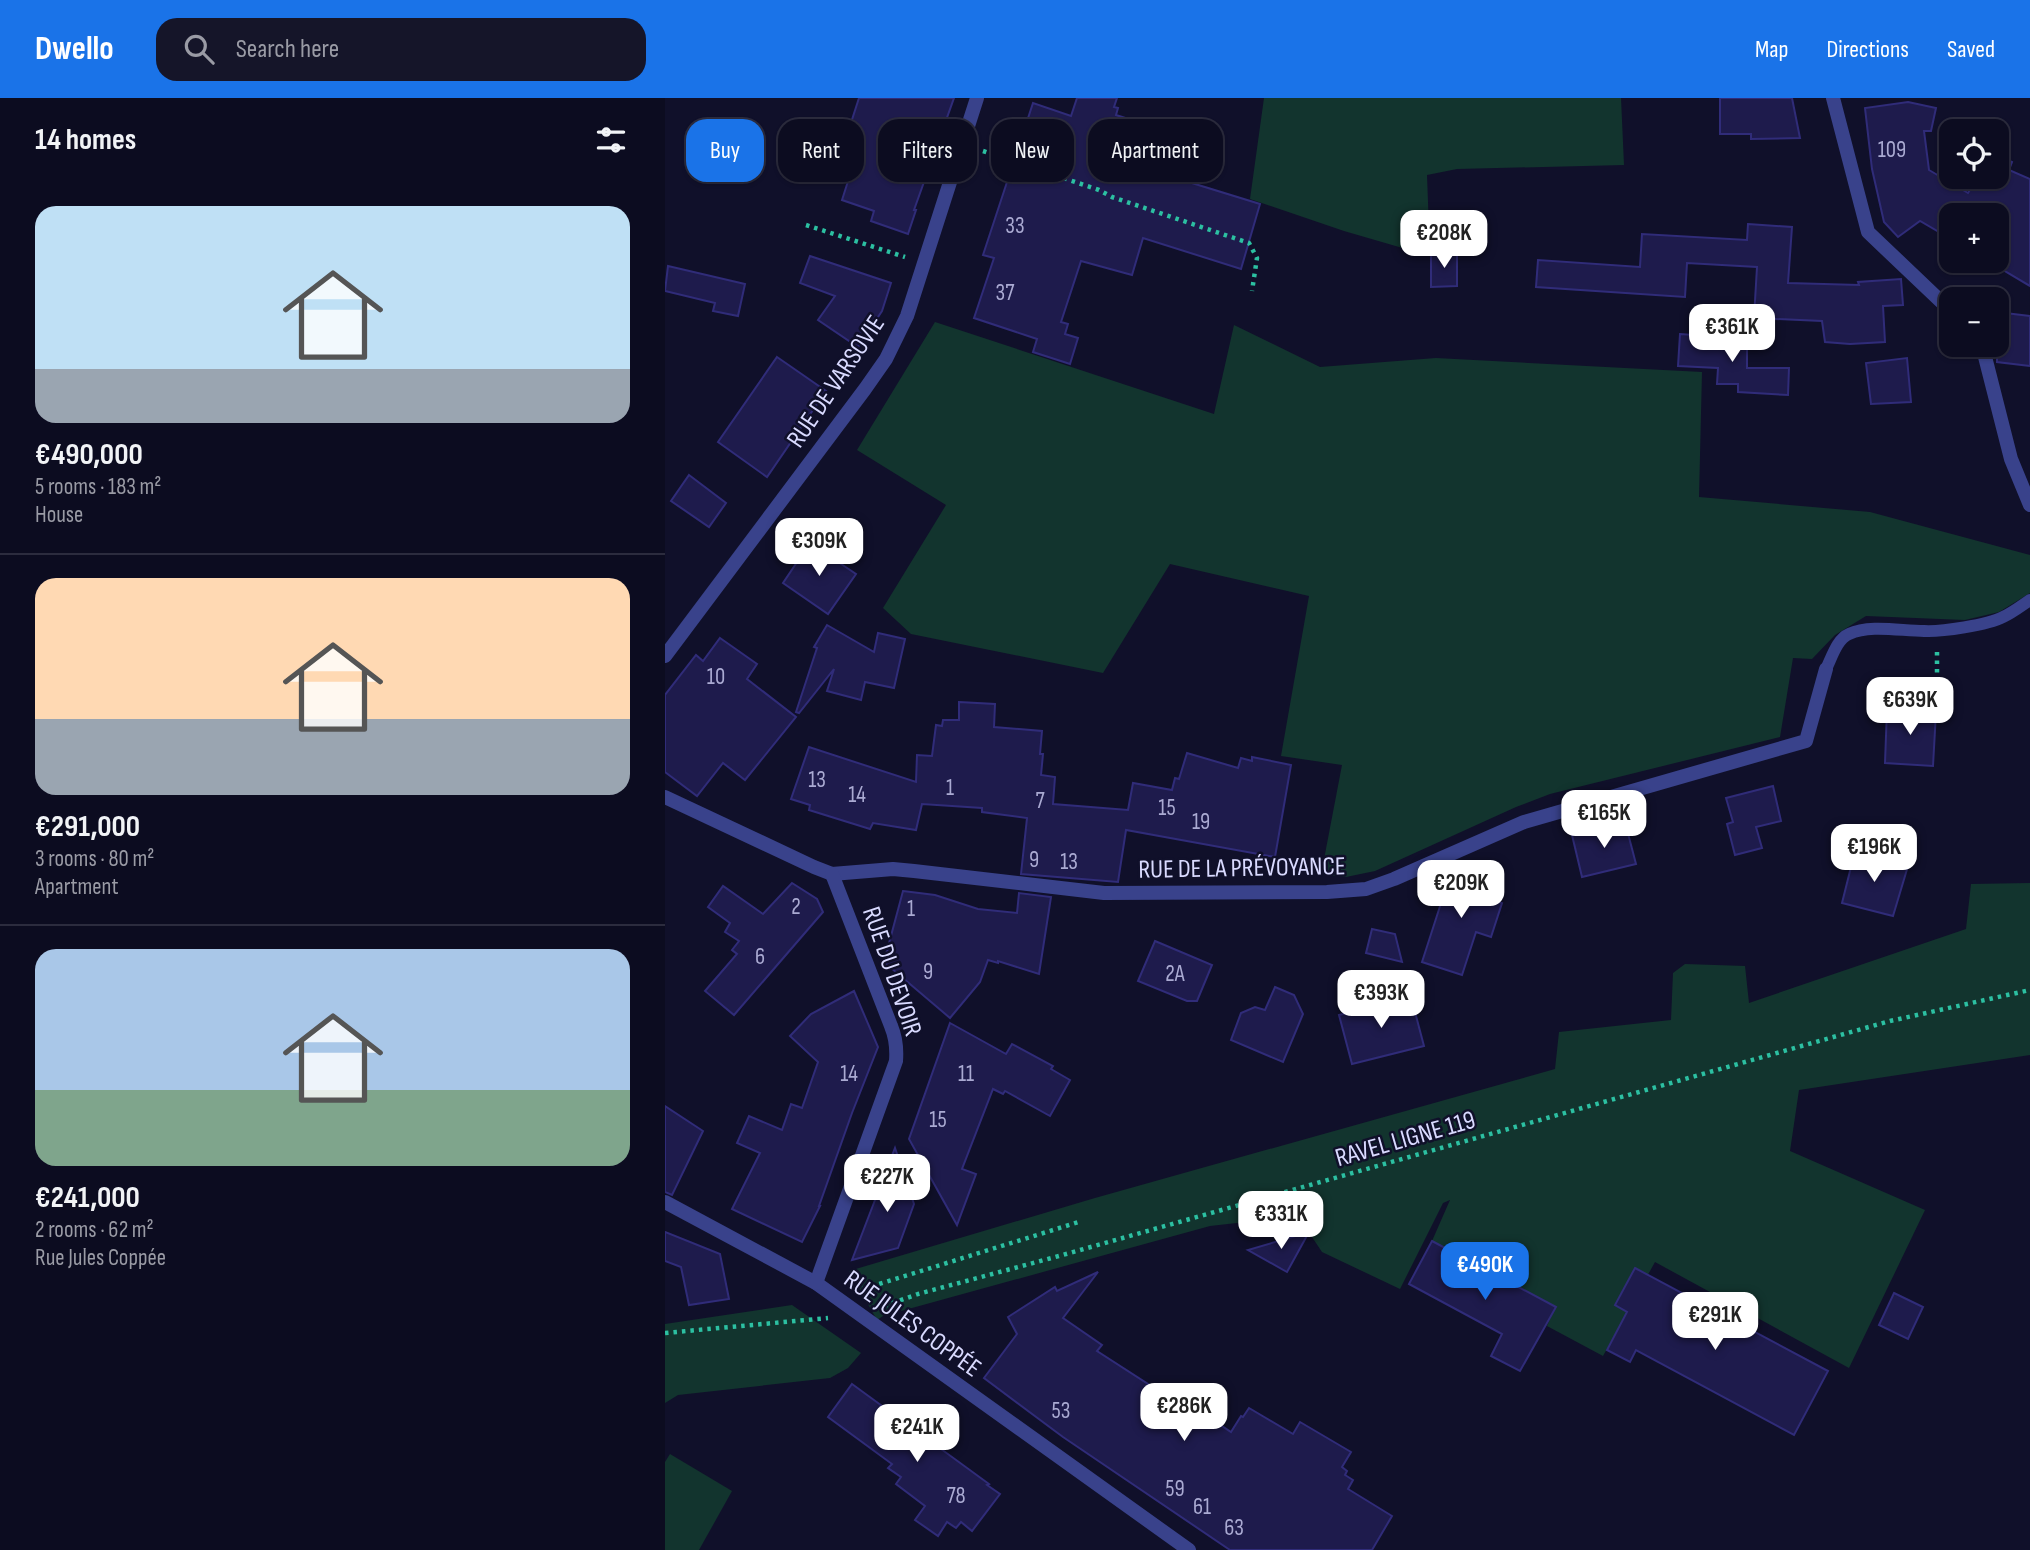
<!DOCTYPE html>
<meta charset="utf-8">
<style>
body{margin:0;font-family:"Sofia Sans Condensed",sans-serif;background:#151529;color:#f1f3f6;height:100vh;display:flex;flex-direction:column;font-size:26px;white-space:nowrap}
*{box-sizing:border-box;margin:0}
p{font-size:23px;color:#9a9ba5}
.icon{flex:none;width:38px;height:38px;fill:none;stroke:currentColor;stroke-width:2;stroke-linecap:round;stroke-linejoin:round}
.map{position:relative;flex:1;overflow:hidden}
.details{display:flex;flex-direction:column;background:#0c0c20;width:665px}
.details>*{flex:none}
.top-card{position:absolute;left:21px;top:21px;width:665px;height:63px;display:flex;gap:14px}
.tools{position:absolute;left:1274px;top:21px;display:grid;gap:14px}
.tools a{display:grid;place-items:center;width:70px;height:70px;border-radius:14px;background:#0c0c20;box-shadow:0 2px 5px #0004,0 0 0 2px #2c2c3e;font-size:35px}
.price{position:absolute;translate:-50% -60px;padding:0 16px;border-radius:14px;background:#fff;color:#222;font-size:23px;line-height:46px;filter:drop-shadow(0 2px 4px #0008)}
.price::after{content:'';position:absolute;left:50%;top:42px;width:21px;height:16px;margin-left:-10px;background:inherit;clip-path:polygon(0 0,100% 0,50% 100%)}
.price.on{background:#1a73e8;color:#fff}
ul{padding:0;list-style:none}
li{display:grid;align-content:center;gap:14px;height:371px;padding:0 35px}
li+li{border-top:2px solid #2c2c3e}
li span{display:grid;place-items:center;height:217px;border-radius:21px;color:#555}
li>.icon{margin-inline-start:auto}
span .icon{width:126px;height:126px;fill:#fffc;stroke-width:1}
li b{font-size:30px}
h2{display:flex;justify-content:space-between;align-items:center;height:84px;padding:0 35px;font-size:30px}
.chip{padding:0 24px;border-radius:21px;background:#0c0c20;box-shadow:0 2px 5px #0004,0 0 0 2px #2c2c3e;font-size:24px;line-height:63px}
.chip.on{background:#1a73e8;color:#fff}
header{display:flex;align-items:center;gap:42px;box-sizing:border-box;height:98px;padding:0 35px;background:#1a73e8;color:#fff}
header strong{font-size:33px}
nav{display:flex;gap:38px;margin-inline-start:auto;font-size:24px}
.search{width:490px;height:63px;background:#151529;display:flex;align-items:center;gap:18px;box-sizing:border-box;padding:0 24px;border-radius:21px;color:#9a9ba5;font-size:26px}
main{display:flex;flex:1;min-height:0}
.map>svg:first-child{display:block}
.green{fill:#12342e}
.building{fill:#1e1b4c;stroke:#302c79;stroke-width:2}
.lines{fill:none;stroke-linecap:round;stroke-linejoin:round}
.path{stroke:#2cc0a2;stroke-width:4.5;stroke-dasharray:3.5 5;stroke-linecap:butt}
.lane{stroke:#39428b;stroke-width:12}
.street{stroke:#39428b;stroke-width:14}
.labels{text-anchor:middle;stroke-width:5;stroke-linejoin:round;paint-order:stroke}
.number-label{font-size:23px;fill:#aaaad2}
.street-label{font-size:26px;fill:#d9daff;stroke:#10102a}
</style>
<header>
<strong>Dwello</strong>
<div class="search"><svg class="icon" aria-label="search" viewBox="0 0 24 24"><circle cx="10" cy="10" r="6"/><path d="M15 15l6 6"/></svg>Search here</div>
<nav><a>Map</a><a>Directions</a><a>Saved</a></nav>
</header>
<main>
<section class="details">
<h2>14 homes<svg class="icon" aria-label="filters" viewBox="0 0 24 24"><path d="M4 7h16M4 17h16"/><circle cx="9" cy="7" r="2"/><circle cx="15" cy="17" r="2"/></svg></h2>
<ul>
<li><span style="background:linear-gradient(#bfe0f5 75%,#9aa5b1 0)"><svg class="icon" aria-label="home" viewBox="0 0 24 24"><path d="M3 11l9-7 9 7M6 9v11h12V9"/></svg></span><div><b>€490,000</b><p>5 rooms · 183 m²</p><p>House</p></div></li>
<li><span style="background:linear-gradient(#ffd9b3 65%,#9aa5b1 0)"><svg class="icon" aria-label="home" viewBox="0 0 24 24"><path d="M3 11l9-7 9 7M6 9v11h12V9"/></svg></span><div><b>€291,000</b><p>3 rooms · 80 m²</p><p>Apartment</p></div></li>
<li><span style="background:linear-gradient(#a9c7e8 65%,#7fa58c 0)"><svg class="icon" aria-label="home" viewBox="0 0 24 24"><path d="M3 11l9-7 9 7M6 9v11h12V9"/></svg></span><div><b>€241,000</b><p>2 rooms · 62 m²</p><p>Rue Jules Coppée</p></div></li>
</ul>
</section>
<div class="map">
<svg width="1365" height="1452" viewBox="0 0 1365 1452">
<rect width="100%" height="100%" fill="#10102a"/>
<!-- green -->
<g class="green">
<polygon points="599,0 956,0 959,67 792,71 762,77 765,158 679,133 585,101"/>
<polygon points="270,224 549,316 569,227 655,269 771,260 1037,274 1034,399 1205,414 1365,457 1365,495 1334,514 1300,522 1201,518 1170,537 1147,561 1128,560 1115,639 885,696 851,709 710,773 681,779 656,777 677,667 616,658 644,498 505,466 438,575 246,536 218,510 281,407 192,352"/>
<polygon points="1365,785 1365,957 1134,992 1125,1053 1260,1112 1184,1270 990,1164 938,1258 882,1228 890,1209 767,1143 785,1102 778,1105 735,1191 657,1154 633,1118 545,1128 218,1218 212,1222 184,1173 430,1100 890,971 894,934 1006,922 1008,875 1020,866 1080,868 1084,905 1301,831 1306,786"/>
<polygon points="127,1207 196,1255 183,1270 165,1280 13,1297 0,1305 0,1226"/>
<polygon points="5,1356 67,1393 34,1452 0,1452 0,1364"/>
</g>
<!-- building -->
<g class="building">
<polygon points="194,0 289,0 249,112 251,112 243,136 206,123 209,113 177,102 198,36 184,31"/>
<polygon points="412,0 452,0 449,9 453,10 451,17 501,33 488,73 595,106 576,171 478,140 467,177 416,163 396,224 403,226 400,236 413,240 405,266 368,254 372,241 309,220 329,160 318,157 368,5 406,18"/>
<polygon points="1055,0 1127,0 1135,40 1086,41 1086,36 1055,36"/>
<polygon points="1243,4 1271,10 1266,33 1259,33 1264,72 1303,95 1313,79 1332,79 1332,57 1347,64 1344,72 1365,81 1365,188 1323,163 1332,163 1332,117 1286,117 1286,141 1255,123 1233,139 1219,124 1207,71 1200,10"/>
<polygon points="1083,126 1127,129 1123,185 1194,187 1193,184 1236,181 1238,207 1218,208 1220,244 1185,246 1160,244 1157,223 1089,220 1092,169 1022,165 1020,199 871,189 873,162 975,169 977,136 1082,142"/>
<polygon points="766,156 792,156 792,188 766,189"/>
<polygon points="145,158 226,185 217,213 193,249 153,222 170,198 135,185"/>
<polygon points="3,168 80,186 73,218 48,213 50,205 0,193"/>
<polygon points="1332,214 1365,218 1365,268 1332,264"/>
<polygon points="1015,236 1082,241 1082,270 1124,270 1123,297 1073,294 1073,286 1052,286 1053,270 1013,268"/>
<polygon points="112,259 161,293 102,379 53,344"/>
<polygon points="1242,260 1246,304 1206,306 1201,265"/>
<polygon points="24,377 61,405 44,429 6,403"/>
<polygon points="145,445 191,476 163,516 118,485"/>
<polygon points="162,527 209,554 213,535 240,541 229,590 200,584 196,602 162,593 169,571 134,615 131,614 152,550 149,549"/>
<polygon points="55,540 92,566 82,581 131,619 80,682 58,665 32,698 0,674 0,597 31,557 38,563"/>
<polygon points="294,604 330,606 329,629 377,633 375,656 378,656 376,677 390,679 388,706 463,712 468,685 507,692 510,680 514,681 522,655 573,670 576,660 587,663 587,659 626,667 610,759 461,732 453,784 356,776 362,720 317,714 317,710 257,706 251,732 208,725 205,731 144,712 145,707 126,701 144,649 251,684 252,657 267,658 271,627 277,628 278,622 294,622"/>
<polygon points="1222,611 1271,614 1268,668 1220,665"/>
<polygon points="1108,688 1116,723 1091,729 1097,750 1070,757 1062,726 1068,724 1061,700"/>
<polygon points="960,724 971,766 917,779 907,737"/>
<polygon points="1190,753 1243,768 1228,818 1177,805"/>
<polygon points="788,768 829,783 823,800 837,805 826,839 811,834 797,877 757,864"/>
<polygon points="127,785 152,801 158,814 69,917 40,893 72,856 67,852 74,843 60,834 65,825 43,809 58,788 98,816"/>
<polygon points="238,793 270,797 313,811 352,815 354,795 386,799 374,876 333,863 333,865 323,862 315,884 285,920 219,864"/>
<polygon points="707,831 730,836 737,864 701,855"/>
<polygon points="490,843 547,867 532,903 522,903 473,883"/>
<polygon points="610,889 629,897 638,916 618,964 566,942 576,915 590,909 600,912"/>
<polygon points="189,893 213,949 187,1015 154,1108 155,1108 137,1144 67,1111 95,1055 72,1045 84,1018 117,1032 126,1006 137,1010 153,964 125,938 146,916"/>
<polygon points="746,899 759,948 687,966 674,917"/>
<polygon points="285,925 341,956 347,946 388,968 386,971 405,982 385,1018 340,993 338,996 328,991 297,1071 311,1076 292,1127 244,1041"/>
<polygon points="0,1008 38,1033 7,1097 0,1094"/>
<polygon points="230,1050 249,1106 233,1150 187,1162"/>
<polygon points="0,1134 55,1156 64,1201 24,1207 16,1169 0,1163"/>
<polygon points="644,1134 622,1174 583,1152"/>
<polygon points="767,1143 891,1209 855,1273 826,1258 837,1236 744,1186"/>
<polygon points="970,1170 1163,1273 1129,1337 971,1252 965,1264 942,1252 962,1214 950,1207"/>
<polygon points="433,1174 398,1220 437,1247 432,1253 508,1302 511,1297 566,1334 576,1318 578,1319 584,1310 628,1336 635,1324 686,1354 677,1369 682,1373 680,1377 688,1382 683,1391 727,1418 707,1452 565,1452 398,1339 319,1280 352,1236 343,1219 390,1189 392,1193"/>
<polygon points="1229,1195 1258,1209 1243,1241 1214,1227"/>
<polygon points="187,1286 324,1386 322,1387 335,1396 307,1433 296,1424 291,1430 282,1424 273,1438 250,1422 260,1408 231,1386 236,1379 223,1370 227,1366 163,1319"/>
</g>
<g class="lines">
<!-- path -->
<g class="path">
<polyline points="318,53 434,92 447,99 584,145 592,160 587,193"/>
<polyline points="141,127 240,159"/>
<polyline points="1272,554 1272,602"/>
<polyline points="198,1191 417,1123"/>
<polyline points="219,1208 253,1196 394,1158 1225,923 1365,892"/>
<polyline points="0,1235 163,1220"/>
</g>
<!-- lane -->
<path class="lane" d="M1161 571C1167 559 1172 541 1184 536 1205 526 1236 533 1259 533 1276 534 1323 527 1338 519 1347 515 1356 508 1365 502"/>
<!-- street -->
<g class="street">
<polyline points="1168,0 1203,134 1286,213"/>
<polyline points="1317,247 1346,361 1365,407"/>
<polyline points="0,558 200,291 221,261 242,218 312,0"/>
<polyline points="0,699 149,769 167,776 228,771 249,773 439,795 662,794 701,791 729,781 859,724 1141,643 1161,571"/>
<polyline points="0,1104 151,1185 524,1452"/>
<path d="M151 1185 231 963C232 950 231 940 226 928L167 776"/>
</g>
</g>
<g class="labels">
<!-- number labels -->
<g class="number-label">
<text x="1227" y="59">109</text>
<text x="350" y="135">33</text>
<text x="340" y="202">37</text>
<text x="51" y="586">10</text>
<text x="152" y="689">13</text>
<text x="285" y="697">1</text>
<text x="192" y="704">14</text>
<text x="375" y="710">7</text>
<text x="502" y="717">15</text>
<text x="536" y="731">19</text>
<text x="369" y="769">9</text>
<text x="404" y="771">13</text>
<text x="131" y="816">2</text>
<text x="246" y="818">1</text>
<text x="95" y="866">6</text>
<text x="263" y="881">9</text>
<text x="510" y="883">2A</text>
<text x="184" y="983">14</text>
<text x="301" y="983">11</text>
<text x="273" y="1029">15</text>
<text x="396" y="1320">53</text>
<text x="510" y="1398">59</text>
<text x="291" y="1405">78</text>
<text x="537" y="1416">61</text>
<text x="569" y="1437">63</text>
</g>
<!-- street labels -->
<g class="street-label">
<text transform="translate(170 283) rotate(-56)" y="9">RUE DE VARSOVIE</text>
<text transform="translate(577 769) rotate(-1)" y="9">RUE DE LA PRÉVOYANCE</text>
<text transform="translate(228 873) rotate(71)" y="9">RUE DU DEVOIR</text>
<text transform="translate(740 1040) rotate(-16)" y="9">RAVEL LIGNE 119</text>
<text transform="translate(248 1225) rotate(36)" y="9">RUE JULES COPPÉE</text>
</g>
</g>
</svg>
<div class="tools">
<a><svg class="icon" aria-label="locate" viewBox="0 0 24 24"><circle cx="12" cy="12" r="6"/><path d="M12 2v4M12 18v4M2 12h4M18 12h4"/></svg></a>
<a>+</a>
<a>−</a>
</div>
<b class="price" style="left:779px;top:172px">€208K</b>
<b class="price" style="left:1067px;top:266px">€361K</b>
<b class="price" style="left:154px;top:480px">€309K</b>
<b class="price" style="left:1245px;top:639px">€639K</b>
<b class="price" style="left:939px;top:752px">€165K</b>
<b class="price" style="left:1209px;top:786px">€196K</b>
<b class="price" style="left:796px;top:822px">€209K</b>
<b class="price" style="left:716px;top:932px">€393K</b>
<b class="price" style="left:222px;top:1116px">€227K</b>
<b class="price" style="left:616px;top:1153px">€331K</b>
<b class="price on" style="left:820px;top:1204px">€490K</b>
<b class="price" style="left:1050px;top:1254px">€291K</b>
<b class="price" style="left:519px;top:1345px">€286K</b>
<b class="price" style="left:252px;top:1366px">€241K</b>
<div class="top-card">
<a class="chip on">Buy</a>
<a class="chip">Rent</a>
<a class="chip">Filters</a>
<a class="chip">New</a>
<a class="chip">Apartment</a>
</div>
</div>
</main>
